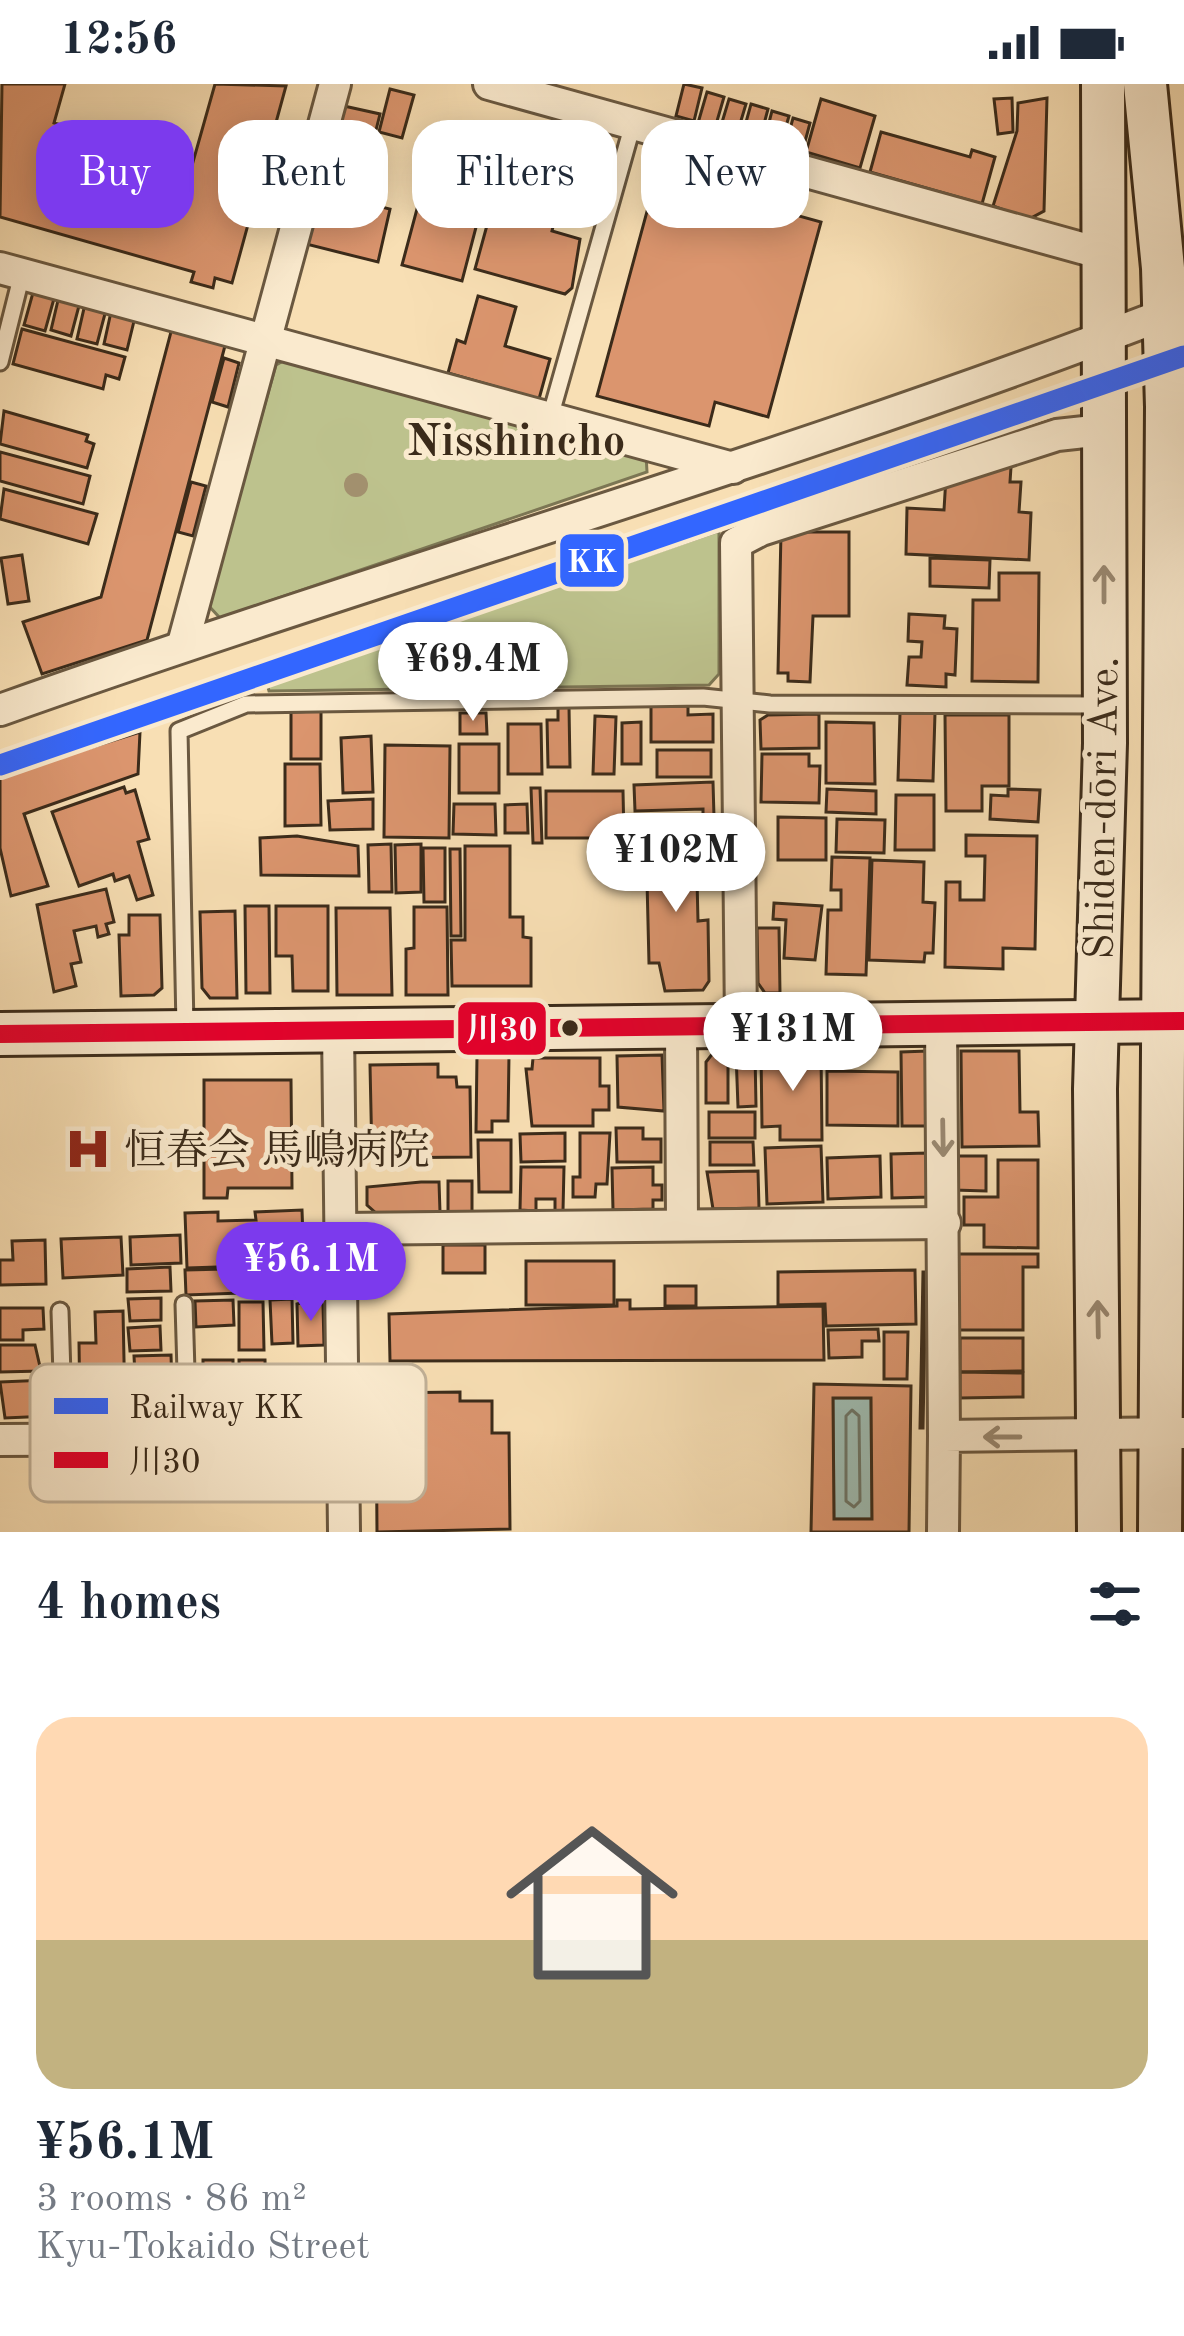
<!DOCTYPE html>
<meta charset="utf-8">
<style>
body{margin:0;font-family:"Old Standard TT","Noto Serif JP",serif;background:#f6f6f7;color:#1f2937;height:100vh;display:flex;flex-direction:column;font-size:45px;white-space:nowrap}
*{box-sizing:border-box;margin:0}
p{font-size:39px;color:#747a83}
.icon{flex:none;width:66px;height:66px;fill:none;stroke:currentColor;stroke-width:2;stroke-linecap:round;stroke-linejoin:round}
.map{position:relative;height:1448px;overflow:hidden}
.details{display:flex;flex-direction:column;background:#fff;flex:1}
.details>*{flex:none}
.hud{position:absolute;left:36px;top:36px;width:1113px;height:108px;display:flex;gap:24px}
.price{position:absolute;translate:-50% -102px;padding:0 27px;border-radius:42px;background:#fff;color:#222;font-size:39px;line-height:78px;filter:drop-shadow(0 3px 6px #0008)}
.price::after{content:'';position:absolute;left:50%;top:72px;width:36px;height:27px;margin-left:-18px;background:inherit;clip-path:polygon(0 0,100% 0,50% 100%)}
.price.current{background:#7c3aed;color:#fff}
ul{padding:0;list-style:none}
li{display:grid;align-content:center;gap:24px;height:636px;padding:0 36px}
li+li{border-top:3px solid #e0e1e3}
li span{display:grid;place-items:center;height:372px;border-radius:36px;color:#555}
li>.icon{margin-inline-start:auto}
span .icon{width:216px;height:216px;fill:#fffc;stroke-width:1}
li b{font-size:51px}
h2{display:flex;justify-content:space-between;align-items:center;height:144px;padding:0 36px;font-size:51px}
.chip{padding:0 42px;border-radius:36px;background:#fff;box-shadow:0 6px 30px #0003;font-size:42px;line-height:108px}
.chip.current{background:#7c3aed;color:#fff}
.status{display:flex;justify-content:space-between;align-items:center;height:84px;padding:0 60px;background:#fff;direction:ltr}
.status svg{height:33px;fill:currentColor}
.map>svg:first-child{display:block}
.green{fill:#bdc28d;stroke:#7c7654;stroke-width:3}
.water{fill:#9ebcb2;stroke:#768275;stroke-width:3}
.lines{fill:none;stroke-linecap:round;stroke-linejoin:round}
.shore{stroke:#6c7466;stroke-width:3}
.building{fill:#db956e;stroke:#3b2b1a;stroke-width:3;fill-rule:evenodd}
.lane-casing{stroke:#6a5840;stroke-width:21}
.street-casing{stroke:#6a5840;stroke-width:36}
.secondary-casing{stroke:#3b2b1a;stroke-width:48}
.lane{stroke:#faeace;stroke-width:15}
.street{stroke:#faeace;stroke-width:30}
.secondary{stroke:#faeace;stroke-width:42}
.bus-1-casing{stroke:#faeace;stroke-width:27}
.bus-1{stroke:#e4002b;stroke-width:18}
.rail-1-casing{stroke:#faeace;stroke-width:30}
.rail-1{stroke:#36f;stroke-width:21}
.tree{fill:#a2916f}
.oneway{stroke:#9a8a74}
.bus-dot{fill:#3b2b1a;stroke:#faeace;stroke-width:4.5}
.labels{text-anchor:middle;stroke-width:10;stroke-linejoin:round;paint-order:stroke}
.street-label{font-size:42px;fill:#3b2b1a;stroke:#faeace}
.poi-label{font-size:42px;fill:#3b2b1a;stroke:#faeace;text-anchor:start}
.neighbourhood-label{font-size:45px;font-weight:bold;fill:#3b2b1a;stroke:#faeace}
.key{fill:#faeace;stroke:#c1b198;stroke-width:3}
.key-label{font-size:33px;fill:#3b2b1a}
.line-badge{stroke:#faeace;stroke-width:4.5}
.badge-label{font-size:33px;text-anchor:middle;font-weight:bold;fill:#fff}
</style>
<div class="status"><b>12:56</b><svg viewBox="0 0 49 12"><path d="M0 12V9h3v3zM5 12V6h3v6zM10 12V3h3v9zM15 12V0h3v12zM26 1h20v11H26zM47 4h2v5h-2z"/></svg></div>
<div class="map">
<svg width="1184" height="1448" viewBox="0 0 1184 1448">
<rect width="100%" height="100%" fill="#f8dfb4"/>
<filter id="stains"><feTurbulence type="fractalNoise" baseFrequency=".00167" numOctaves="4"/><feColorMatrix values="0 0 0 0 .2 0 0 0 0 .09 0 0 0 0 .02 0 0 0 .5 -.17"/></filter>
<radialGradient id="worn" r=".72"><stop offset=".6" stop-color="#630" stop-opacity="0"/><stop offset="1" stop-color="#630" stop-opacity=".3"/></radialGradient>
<!-- green -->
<g class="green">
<polygon points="289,274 646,370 647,388 220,534 208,521 276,281"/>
<polygon points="719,447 719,590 709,601 269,607 267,600"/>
</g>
<!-- water -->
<polygon class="water" points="833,1314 871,1314 872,1435 834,1435"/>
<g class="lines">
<!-- shore -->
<polygon class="shore" points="852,1326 859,1332 860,1417 854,1423 846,1417 846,1332"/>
</g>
<!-- building -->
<g class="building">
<polygon points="2,0 65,0 54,39 193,78 215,0 286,2 232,199 215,194 213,204 191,198 194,188 0,133"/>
<polygon points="684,0 702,4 694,37 676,32"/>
<polygon points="390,5 414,11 402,54 379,48"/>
<polygon points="707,8 724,13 715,44 698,39"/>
<polygon points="1012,14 1013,48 998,50 994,15"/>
<polygon points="1047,14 1044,127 1029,135 993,122 1017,47 1018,19"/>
<polygon points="729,15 746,20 737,50 720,45"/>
<polygon points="821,15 875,32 860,84 806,68"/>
<polygon points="751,20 768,25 760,55 743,49"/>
<polygon points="344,22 380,30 375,50 339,42"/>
<polygon points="772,27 789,32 780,63 764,58"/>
<polygon points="793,34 810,39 802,69 785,64"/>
<polygon points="440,39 499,55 462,197 402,181"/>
<polygon points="881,48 970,73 972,66 995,73 982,120 870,88"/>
<polygon points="708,107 821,138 768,333 715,318 709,342 597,312 649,120 700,135"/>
<polygon points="319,108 390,125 378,178 306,160"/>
<polygon points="504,116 556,130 552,147 580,155 572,204 565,210 475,185 489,134"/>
<polygon points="34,205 55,211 45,247 24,241"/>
<polygon points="59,212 80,218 71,252 51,246"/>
<polygon points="478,212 516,223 505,262 550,275 539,315 448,289 457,256 465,259"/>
<polygon points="85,220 106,226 97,260 77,255"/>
<polygon points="111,228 135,233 127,266 104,260"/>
<polygon points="172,244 226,258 147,556 42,590 23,538 101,513"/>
<polygon points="22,245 125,273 119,295 106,291 103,305 13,280"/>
<polygon points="224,274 239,279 228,323 212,318"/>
<polygon points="4,327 88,351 86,357 94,360 87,384 0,360"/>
<polygon points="0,368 90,392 83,420 0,397"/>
<polygon points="976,381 1011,383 1010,398 1021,398 1019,428 1031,429 1029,476 906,470 907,424 944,426 946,393 975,394"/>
<polygon points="191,398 206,402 193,452 178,448"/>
<polygon points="4,405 97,430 88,460 0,435"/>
<polygon points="781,448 849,448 849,532 813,532 810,598 788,597 788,589 778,589"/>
<polygon points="22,471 29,517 8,520 1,474"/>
<polygon points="930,474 990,476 989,504 930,502"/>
<polygon points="999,489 1039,489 1038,598 972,597 973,516 999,516"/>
<polygon points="909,530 945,532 944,544 957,545 955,591 946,590 946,603 907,601 909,573 921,573 922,558 908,557"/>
<polygon points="651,622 688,622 688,631 713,630 713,658 651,658"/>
<polygon points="558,623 569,623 570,683 548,683 547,636 558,636"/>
<polygon points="321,627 321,675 291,675 291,628"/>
<polygon points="460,629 486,629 487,650 460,650"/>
<polygon points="900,629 935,629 933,697 898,696"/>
<polygon points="819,630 819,664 761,665 760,636 768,631"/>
<polygon points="945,631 1009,631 1009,702 982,702 982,727 946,727"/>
<polygon points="595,632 616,633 614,690 593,690"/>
<polygon points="641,638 641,680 622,680 622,639"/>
<polygon points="826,638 874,639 875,700 826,699"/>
<polygon points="508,640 541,640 542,690 508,690"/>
<polygon points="140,648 138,690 24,730 48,802 11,812 0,764 0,692"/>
<polygon points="371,652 373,708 343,709 341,654"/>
<rect x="459" y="660" width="40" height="49"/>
<polygon points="385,661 450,662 449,754 384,753"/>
<rect x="657" y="666" width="54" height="27"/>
<polygon points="762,670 809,670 809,682 820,682 819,719 761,718"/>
<polygon points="285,680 320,680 321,741 285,742"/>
<polygon points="713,698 714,733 703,734 703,725 635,727 634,701"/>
<polygon points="124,703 126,709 135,706 149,755 138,758 153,811 137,816 129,792 115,797 113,790 79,802 52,728"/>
<polygon points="531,704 540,704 542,759 533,759"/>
<polygon points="827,705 876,707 876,730 826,728"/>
<polygon points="1008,705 1040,706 1038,738 990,735 991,711 1008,712"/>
<polygon points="546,707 623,707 624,754 546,754"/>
<polygon points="896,711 934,711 934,766 895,766"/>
<polygon points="373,715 373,745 330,746 328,717"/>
<polygon points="454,720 495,720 496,751 453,750"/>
<polygon points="527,720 528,749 505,749 505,721"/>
<polygon points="778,733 826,734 826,776 778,776"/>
<polygon points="837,735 885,736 884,769 836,768"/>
<polygon points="966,751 1037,752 1035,865 1003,864 1003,885 945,883 946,798 960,798 960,816 984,816 985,772 966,772"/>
<polygon points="297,752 358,762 359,792 261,791 260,754"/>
<polygon points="696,755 698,837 708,836 709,897 703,906 665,907 659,879 649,879 646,756"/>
<polygon points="391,760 392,808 369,808 368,761"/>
<polygon points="421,760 421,808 396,809 395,761"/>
<polygon points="465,762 510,762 510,833 523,833 523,853 531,854 531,902 452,902 451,856 465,856"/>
<polygon points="423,764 445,764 445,818 424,818"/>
<polygon points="450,765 460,765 461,852 451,852"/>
<polygon points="832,773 870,774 866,891 826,890 828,826 841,826 841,806 831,806"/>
<polygon points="872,776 924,778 923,818 935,819 933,869 925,869 924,878 869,876"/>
<polygon points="106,805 114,838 106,840 109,850 98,853 96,842 74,847 81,878 71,880 76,902 54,908 37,821"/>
<polygon points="774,819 822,822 815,876 784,874 786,836 773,835"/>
<polygon points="245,822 269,822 270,909 246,909"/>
<polygon points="276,822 328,822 328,907 293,907 292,872 276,872"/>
<polygon points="414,823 447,823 448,911 406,911 406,865 414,864"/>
<polygon points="336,824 390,824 392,911 337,911"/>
<polygon points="235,827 237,914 210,914 202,904 200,828"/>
<polygon points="129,831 160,831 162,904 154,911 121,912 119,851 129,851"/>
<polygon points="757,844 779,844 780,909 765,909 758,899"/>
<polygon points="928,967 929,1042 902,1042 901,968"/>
<polygon points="961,967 1019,967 1020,1028 1038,1028 1039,1062 962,1063"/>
<polygon points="821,968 822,1056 780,1056 780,1042 762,1043 761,969"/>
<polygon points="713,969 728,969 728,1019 706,1019 706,978"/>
<polygon points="736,969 755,969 756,1022 738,1023"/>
<polygon points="477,971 509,971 508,1037 492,1037 492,1048 476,1048"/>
<polygon points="662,971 664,1027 618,1023 617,972"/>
<polygon points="533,974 600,974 600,1002 609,1002 609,1026 593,1026 593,1042 532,1042 526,985 532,985"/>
<polygon points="438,980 438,993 456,993 457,1003 470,1003 471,1073 372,1074 370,981"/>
<polygon points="827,987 898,988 898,1042 827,1041"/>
<polygon points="204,996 291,996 292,1104 228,1104 227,1114 204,1114"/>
<rect x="709" y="1028" width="46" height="26"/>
<polygon points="616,1044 643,1044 643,1055 661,1055 661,1078 617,1078"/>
<polygon points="565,1049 565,1077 521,1078 520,1050"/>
<polygon points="580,1049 610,1049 607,1100 596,1100 595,1113 573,1113 573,1093 580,1093"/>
<polygon points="478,1056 511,1056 511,1108 479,1108"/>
<polygon points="710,1058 753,1058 754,1081 710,1081"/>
<polygon points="821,1062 823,1118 767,1120 765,1064"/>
<polygon points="927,1069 929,1113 892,1114 891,1070"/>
<polygon points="880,1072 881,1113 828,1115 827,1074"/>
<polygon points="954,1072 986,1072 986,1107 954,1106"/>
<polygon points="998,1076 1038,1076 1038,1164 984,1163 984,1141 964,1141 964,1113 998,1113"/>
<polygon points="521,1083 564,1083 563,1127 555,1127 555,1115 536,1115 536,1127 520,1126"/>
<polygon points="653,1083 653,1101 662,1101 662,1116 653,1116 653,1125 613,1126 612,1084"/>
<polygon points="758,1087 759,1124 713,1125 707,1088"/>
<rect x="448" y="1097" width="24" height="31"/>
<polygon points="421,1098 439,1098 440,1128 376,1129 367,1121 367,1103"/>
<polygon points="302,1126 304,1180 187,1184 185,1129 218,1128 218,1137 256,1136 255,1128"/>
<polygon points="180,1151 181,1179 131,1181 130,1153"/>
<polygon points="121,1153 123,1191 63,1194 61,1155"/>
<polygon points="45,1156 46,1200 0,1201 0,1176 13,1176 12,1157"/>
<rect x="443" y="1161" width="42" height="28"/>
<polygon points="954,1170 1038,1170 1038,1183 1023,1183 1023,1246 954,1246"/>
<rect x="526" y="1177" width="88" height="44"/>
<polygon points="170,1183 171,1207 127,1208 127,1185"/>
<polygon points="271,1184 272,1208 186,1211 185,1186"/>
<polygon points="915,1186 916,1240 826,1242 825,1220 778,1221 778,1188"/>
<polygon points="923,1188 926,1188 923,1344 920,1344"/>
<rect x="665" y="1202" width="31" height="20"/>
<polygon points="161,1214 161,1236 130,1237 128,1215"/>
<polygon points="292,1215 293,1259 272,1260 270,1216"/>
<polygon points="317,1215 323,1221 324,1261 298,1262 297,1220"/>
<polygon points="233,1216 234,1241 196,1243 195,1217"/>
<polygon points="617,1216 630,1216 630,1225 823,1222 824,1276 390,1277 389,1230 617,1222"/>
<polygon points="239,1218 263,1218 264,1266 239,1266"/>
<polygon points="0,1224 43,1224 44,1245 23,1246 23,1256 0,1256"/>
<polygon points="123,1227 125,1325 80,1326 79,1259 96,1259 95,1228"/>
<polygon points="160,1242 161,1266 130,1267 128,1244"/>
<polygon points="878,1245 879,1257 862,1257 862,1273 829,1274 828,1246"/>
<polygon points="884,1248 908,1248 907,1295 884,1295"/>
<polygon points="960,1254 1023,1254 1023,1287 960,1288"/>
<polygon points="0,1261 35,1261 41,1287 0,1288"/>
<polygon points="171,1271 173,1335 137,1330 134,1272"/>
<rect x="203" y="1276" width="30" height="22"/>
<polygon points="239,1276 265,1276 266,1331 240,1332"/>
<polygon points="960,1288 1023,1289 1023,1313 960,1314"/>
<polygon points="47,1296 49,1332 5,1334 0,1298"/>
<path d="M814 1300 911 1302 909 1448H811ZM833 1314H871L872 1435H834Z"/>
<polygon points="460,1308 460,1317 492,1317 492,1349 509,1349 510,1445 377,1448 376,1309"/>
</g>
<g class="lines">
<!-- lane casing -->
<g class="lane-casing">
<g id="lane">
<polyline points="0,278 22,190"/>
<polyline points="549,337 633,40"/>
<polyline points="185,943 179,647 246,620 703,613 770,620 1101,621"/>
<polyline points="184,1220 188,1355"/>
<polyline points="60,1227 64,1356"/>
</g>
</g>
<!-- street casing -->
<g class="street-casing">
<g id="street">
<polyline points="489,0 1103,170"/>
<polyline points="0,184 733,384"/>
<polyline points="183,560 335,0"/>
<path d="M0 626C391 487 791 375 1178 225"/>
<polyline points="941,937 944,1352"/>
<polyline points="681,940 682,1140"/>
<polyline points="741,940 736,459 761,446 1057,351 1103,346"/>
<polyline points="338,944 344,1448"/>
<polyline points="343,1145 945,1139"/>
<polyline points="0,1356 342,1354"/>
<polyline points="943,1448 944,1352 1184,1349"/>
</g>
</g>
<!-- secondary casing -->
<g class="secondary-casing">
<g id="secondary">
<polyline points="1145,0 1163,184 1167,323 1160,1448"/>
<polyline points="0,950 1184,937"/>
<polyline points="1099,1448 1095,1005 1105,659 1103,0"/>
</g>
</g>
<!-- lane -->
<use href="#lane" class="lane"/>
<!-- street -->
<use href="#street" class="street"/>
<!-- secondary -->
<use href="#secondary" class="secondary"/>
<!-- bus-1 casing -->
<g class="bus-1-casing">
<polyline id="bus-1" points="0,950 1184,937"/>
</g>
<!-- bus-1 -->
<use href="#bus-1" class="bus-1"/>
<!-- rail-1 casing -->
<g class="rail-1-casing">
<polyline id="rail-1" points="0,681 1184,272"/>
</g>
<!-- rail-1 -->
<use href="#rail-1" class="rail-1"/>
</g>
<!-- trees -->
<circle class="tree" cx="356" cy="401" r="12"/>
<!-- one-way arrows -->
<defs><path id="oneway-shaft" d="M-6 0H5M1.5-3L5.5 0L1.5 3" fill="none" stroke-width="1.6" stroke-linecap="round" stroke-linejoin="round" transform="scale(3)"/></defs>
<g class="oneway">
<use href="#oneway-shaft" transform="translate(1104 500) rotate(-90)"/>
<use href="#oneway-shaft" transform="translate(943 1054) rotate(89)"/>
<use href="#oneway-shaft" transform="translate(1098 1235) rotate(-91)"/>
<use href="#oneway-shaft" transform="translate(1002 1353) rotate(-180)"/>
</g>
<!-- icons -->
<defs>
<g id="hospital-bare" transform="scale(3.6)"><path d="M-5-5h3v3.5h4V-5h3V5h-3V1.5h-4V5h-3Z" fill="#8f2418" stroke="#faeace" stroke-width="2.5" paint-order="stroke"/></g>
</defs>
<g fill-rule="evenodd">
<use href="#hospital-bare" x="88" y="1065"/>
</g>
<!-- markers -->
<circle class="bus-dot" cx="570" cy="944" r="10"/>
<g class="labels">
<!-- street labels -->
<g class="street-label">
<text transform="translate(1100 724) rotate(-89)" y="15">Shiden-dōri Ave.</text>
</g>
<!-- poi labels -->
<g class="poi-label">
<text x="124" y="1080">恒春会 馬嶋病院</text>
</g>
<!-- neighbourhood labels -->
<g class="neighbourhood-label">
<text x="516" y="371">Nisshincho</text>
</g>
</g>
<!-- legend -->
<rect x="30" y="1280" width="396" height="138" rx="18" class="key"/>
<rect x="54" y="1314" width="54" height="16" fill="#36f"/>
<rect x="54" y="1368" width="54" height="16" fill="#e4002b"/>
<g class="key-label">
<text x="129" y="1334">Railway KK</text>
<text x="129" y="1388">川30</text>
</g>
<g class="line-badge">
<rect x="558" y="448" width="68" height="57" rx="12" fill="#36f"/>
<rect x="456" y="916" width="92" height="57" rx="12" fill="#e4002b"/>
</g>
<g class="badge-label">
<text x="592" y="488">KK</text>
<text x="502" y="956">川30</text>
</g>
<rect width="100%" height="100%" filter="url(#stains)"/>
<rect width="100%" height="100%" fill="url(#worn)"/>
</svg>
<b class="price" style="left:473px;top:640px">¥69.4M</b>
<b class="price" style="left:676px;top:831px">¥102M</b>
<b class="price" style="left:793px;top:1010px">¥131M</b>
<b class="price current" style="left:311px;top:1240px">¥56.1M</b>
<div class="hud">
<a class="chip current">Buy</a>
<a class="chip">Rent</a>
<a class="chip">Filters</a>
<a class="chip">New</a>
</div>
</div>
<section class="details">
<h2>4 homes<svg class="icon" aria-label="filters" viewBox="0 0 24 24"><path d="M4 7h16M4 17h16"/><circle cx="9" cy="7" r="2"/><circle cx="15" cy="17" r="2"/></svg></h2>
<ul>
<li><span style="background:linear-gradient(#ffd9b3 60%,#c2b280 0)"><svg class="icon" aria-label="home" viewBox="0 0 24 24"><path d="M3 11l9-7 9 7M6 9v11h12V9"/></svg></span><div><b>¥56.1M</b><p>3 rooms · 86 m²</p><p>Kyu-Tokaido Street</p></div></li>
</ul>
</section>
